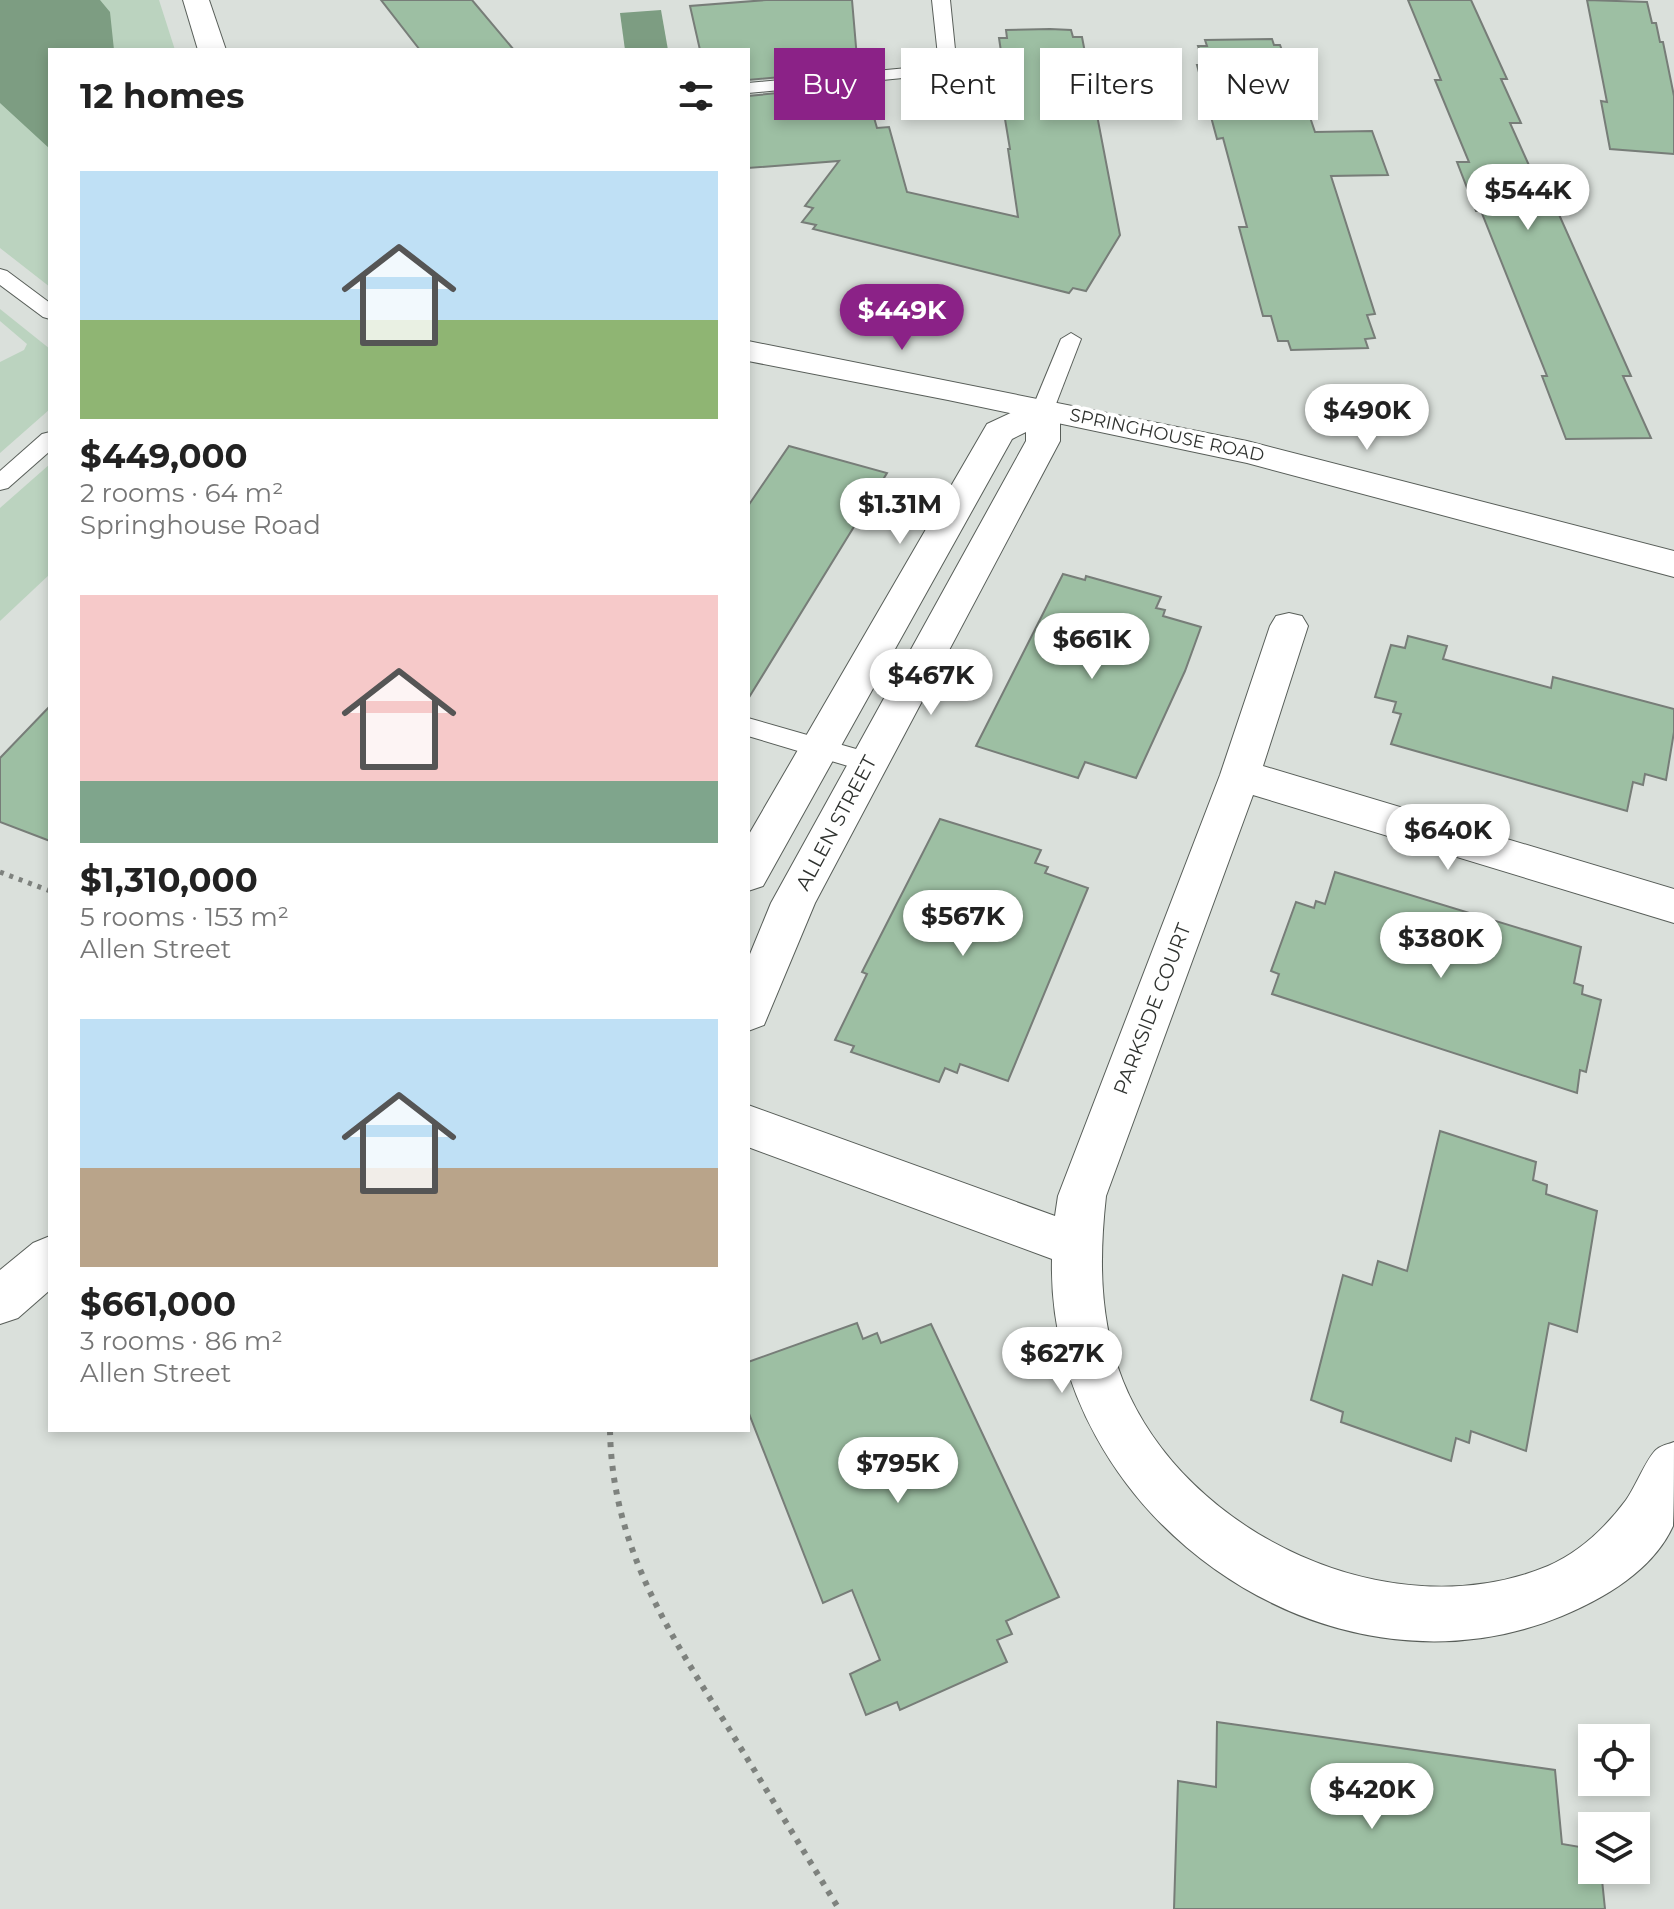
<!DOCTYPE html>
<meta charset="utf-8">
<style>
body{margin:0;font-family:Montserrat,sans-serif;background:#f6f6f6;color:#222;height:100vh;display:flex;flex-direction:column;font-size:30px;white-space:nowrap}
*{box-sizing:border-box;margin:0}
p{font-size:26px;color:#767676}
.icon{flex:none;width:44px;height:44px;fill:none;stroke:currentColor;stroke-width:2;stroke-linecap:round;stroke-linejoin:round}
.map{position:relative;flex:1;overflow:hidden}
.panel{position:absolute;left:48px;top:48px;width:702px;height:1384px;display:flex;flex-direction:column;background:#fff;border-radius:0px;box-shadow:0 4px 12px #0003}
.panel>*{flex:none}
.top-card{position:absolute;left:774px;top:48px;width:760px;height:72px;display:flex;gap:16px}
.tools{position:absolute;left:1578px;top:1724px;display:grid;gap:16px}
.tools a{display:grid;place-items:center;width:72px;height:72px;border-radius:0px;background:#fff;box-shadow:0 4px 12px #0003;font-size:40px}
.price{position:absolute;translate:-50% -68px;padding:0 18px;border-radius:28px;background:#fff;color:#222;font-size:26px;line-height:52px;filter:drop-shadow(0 2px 4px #0008)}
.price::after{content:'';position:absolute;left:50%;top:48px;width:24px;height:18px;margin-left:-12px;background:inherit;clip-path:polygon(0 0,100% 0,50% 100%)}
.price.current{background:#8b2287;color:#fff}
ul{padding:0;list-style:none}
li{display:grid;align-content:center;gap:16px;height:424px;padding:0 32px}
li span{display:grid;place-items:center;height:248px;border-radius:0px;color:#555}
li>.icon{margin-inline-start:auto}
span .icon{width:144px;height:144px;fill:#fffc;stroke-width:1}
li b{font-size:34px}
h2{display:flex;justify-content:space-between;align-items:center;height:96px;padding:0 32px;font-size:34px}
.tag{padding:0 28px;border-radius:0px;background:#fff;box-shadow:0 4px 12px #0003;font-size:28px;line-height:72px}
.tag.current{background:#8b2287;color:#fff}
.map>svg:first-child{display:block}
.green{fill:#bbd3bf}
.water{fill:#7d9d82}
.building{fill:#9dbfa3;stroke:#777d78;stroke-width:2}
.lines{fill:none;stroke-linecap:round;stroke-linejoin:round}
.service-casing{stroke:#585e59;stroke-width:2}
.minor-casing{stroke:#585e59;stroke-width:2}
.tertiary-casing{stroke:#585e59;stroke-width:2}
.path-far1{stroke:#7e827e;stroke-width:5;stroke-dasharray:4 6;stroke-linecap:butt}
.path{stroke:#7e827e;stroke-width:6;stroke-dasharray:5 7;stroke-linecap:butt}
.service{fill:#fff;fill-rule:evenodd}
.minor{fill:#fff;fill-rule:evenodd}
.tertiary{fill:#fff;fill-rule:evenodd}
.labels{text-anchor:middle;stroke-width:8;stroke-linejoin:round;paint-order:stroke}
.far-street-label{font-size:18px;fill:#2f322f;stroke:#fff}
.street-label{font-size:20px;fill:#2f322f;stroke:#fff}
</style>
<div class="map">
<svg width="1674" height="1909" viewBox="0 0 1674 1909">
<rect width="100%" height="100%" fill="#dae0db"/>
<!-- green -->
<g class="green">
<polygon points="0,0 159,0 175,50 50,50 50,287 0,248"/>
<polygon points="0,309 50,349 50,409 0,453 0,362 24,350 27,344 0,321"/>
<polygon points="50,464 50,574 0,621 0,508"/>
</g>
<!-- water -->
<g class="water">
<polygon points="0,0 100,0 110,12 114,50 50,50 50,149 0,103"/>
<polygon points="661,10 668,50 625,50 620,13"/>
</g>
<!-- building -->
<g class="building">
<polygon points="381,0 472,0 514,50 420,50"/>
<polygon points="766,0 852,0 858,70 748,80 748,50 700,50 690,6"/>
<polygon points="1408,0 1471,0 1507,79 1501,79 1521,123 1510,123 1549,210 1557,210 1631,376 1623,376 1651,438 1566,439 1542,376 1547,376 1481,211 1476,211 1457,162 1469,162 1435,80 1441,80"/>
<polygon points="1587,0 1647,2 1652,23 1656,23 1660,42 1663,42 1674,96 1674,154 1610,149 1601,101 1607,102"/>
<polygon points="1050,29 1071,30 1073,37 1082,37 1120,235 1086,291 1073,288 1069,293 813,229 816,225 802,222 813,208 805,206 839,161 748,168 748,96 859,85 862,115 873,114 877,128 889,127 907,192 1018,217 1008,149 1010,149 996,65 1003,65 999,38 1007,38 1006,30"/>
<polygon points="1272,39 1274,45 1280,45 1287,64 1292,64 1315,132 1372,131 1388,175 1331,176 1375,314 1367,315 1375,338 1365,339 1368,348 1291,350 1288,341 1278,341 1271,316 1263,316 1239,227 1247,227 1223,138 1217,139 1197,65 1204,65 1198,46 1207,46 1205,40"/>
<polygon points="789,446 887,473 748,699 748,506"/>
<polygon points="1063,574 1085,580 1086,576 1161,597 1156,608 1165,610 1163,616 1201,627 1185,671 1136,778 1085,762 1078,778 976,746"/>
<polygon points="1408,636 1447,646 1443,659 1551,688 1553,677 1674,709 1674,732 1666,780 1645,774 1643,785 1633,782 1627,811 1391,744 1401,714 1393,712 1396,702 1375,697 1391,645 1405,648"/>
<polygon points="50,706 50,841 0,822 0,758"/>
<polygon points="940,819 1041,850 1035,863 1048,867 1045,873 1088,888 1008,1081 960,1064 957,1073 945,1068 939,1082 851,1052 854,1046 835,1040 867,974 862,972"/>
<polygon points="1335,872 1581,947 1574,983 1583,986 1582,994 1601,1000 1586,1072 1580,1070 1577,1093 1272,994 1279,974 1271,971 1296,902 1314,908 1316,901 1325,904"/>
<polygon points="1440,1131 1536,1162 1533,1180 1547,1185 1546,1194 1597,1211 1577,1332 1549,1323 1526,1451 1471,1431 1469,1443 1456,1438 1451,1461 1341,1422 1343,1412 1311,1400 1343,1275 1372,1285 1378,1261 1407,1271"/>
<polygon points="857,1323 863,1339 877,1333 881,1343 931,1324 1059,1597 1006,1621 1012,1634 997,1640 1007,1662 900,1710 897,1702 866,1715 850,1674 880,1660 852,1590 823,1603 748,1411 748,1362"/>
<polygon points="1217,1722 1555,1770 1562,1844 1592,1849 1592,1870 1601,1870 1605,1909 1174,1909 1178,1781 1216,1787"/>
</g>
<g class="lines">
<!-- service casing -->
<g class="service-casing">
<g id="service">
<polygon points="932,0 950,0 957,69 954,73 748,93 748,83 939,65"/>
<polygon points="0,269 7,271 50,303 50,319 43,317 0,285"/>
<polygon points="1071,333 1081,339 1054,409 1051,414 1035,414 1032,409 1061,339"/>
<polygon points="50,432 50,451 8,488 0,490 0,471 42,434"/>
<polygon points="748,718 877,755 881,762 877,769 868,772 748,736"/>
</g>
</g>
<!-- minor casing -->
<g class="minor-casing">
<g id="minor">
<polygon points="1043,398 1055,401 1060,409 1060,441 815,903 764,1025 748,1031 748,959 771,903 1026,441 1026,432 1012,439 763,886 748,891 748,836 987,424"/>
<path d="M1289 613 1302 616 1308 626 1263 766 1674 889V923L1253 795 1106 1196C1099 1259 1099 1321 1123 1381 1185 1535 1392 1631 1548 1566 1580 1552 1606 1527 1626 1500 1635 1488 1648 1455 1657 1449 1662 1445 1669 1444 1674 1442 1674 1459 1674 1513 1673 1526 1653 1570 1605 1598 1562 1616 1325 1714 1046 1514 1052 1259L748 1147V1105L1055 1216 1058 1196 1220 775 1270 626 1276 616Z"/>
<polygon points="50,1236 50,1290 18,1318 0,1324 0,1270 33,1243"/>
</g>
</g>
<!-- tertiary casing -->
<g class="tertiary-casing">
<g id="tertiary">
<polygon points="183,0 209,0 226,50 198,50"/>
<polygon points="748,341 1247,441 1674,551 1674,577 1247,463 948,400 748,361"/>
</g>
</g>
<!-- path-far1 -->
<polyline class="path-far1" points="0,872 50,891"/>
<!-- path -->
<path class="path" d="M610 1430C612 1551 673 1638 734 1737 769 1794 804 1852 839 1909"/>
<!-- service -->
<use href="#service" class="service"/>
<!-- minor -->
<use href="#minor" class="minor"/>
<!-- tertiary -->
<use href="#tertiary" class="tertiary"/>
</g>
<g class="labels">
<!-- far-street labels -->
<g class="far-street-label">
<text transform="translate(1167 435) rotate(12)" y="6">SPRINGHOUSE ROAD</text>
</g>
<!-- street labels -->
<g class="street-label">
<text transform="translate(836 823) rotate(-62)" y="7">ALLEN STREET</text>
<text transform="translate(1152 1009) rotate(-69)" y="7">PARKSIDE COURT</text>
</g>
</g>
</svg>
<div class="tools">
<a><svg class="icon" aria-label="locate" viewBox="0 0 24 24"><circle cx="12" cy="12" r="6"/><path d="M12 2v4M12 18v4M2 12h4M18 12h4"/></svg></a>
<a><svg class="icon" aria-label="layers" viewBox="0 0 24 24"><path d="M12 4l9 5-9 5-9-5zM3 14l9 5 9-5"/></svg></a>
</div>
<b class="price" style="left:1528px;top:232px">$544K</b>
<b class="price current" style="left:902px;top:352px">$449K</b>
<b class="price" style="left:1367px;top:452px">$490K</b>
<b class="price" style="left:900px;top:546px">$1.31M</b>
<b class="price" style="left:1092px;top:681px">$661K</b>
<b class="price" style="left:931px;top:717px">$467K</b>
<b class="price" style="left:1448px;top:872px">$640K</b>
<b class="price" style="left:963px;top:958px">$567K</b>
<b class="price" style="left:1441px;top:980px">$380K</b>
<b class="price" style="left:1062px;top:1395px">$627K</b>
<b class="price" style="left:898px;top:1505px">$795K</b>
<b class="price" style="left:1372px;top:1831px">$420K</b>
<div class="top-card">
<a class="tag current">Buy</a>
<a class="tag">Rent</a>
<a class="tag">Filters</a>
<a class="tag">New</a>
</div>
<section class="panel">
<h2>12 homes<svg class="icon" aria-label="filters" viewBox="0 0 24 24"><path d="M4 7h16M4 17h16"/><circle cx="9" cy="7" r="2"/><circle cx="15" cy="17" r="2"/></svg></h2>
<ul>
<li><span style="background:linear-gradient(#bfe0f5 60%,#8fb573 0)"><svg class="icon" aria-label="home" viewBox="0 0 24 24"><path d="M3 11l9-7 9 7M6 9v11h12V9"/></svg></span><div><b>$449,000</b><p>2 rooms · 64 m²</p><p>Springhouse Road</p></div></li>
<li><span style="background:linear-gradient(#f6c9c9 75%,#7fa58c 0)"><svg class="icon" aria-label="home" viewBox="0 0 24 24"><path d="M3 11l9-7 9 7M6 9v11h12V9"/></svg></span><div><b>$1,310,000</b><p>5 rooms · 153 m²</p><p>Allen Street</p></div></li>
<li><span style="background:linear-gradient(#bfe0f5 60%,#b9a48a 0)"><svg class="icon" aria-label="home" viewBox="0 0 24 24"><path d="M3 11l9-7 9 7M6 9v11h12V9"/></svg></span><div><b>$661,000</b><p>3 rooms · 86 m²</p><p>Allen Street</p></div></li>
</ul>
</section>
</div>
